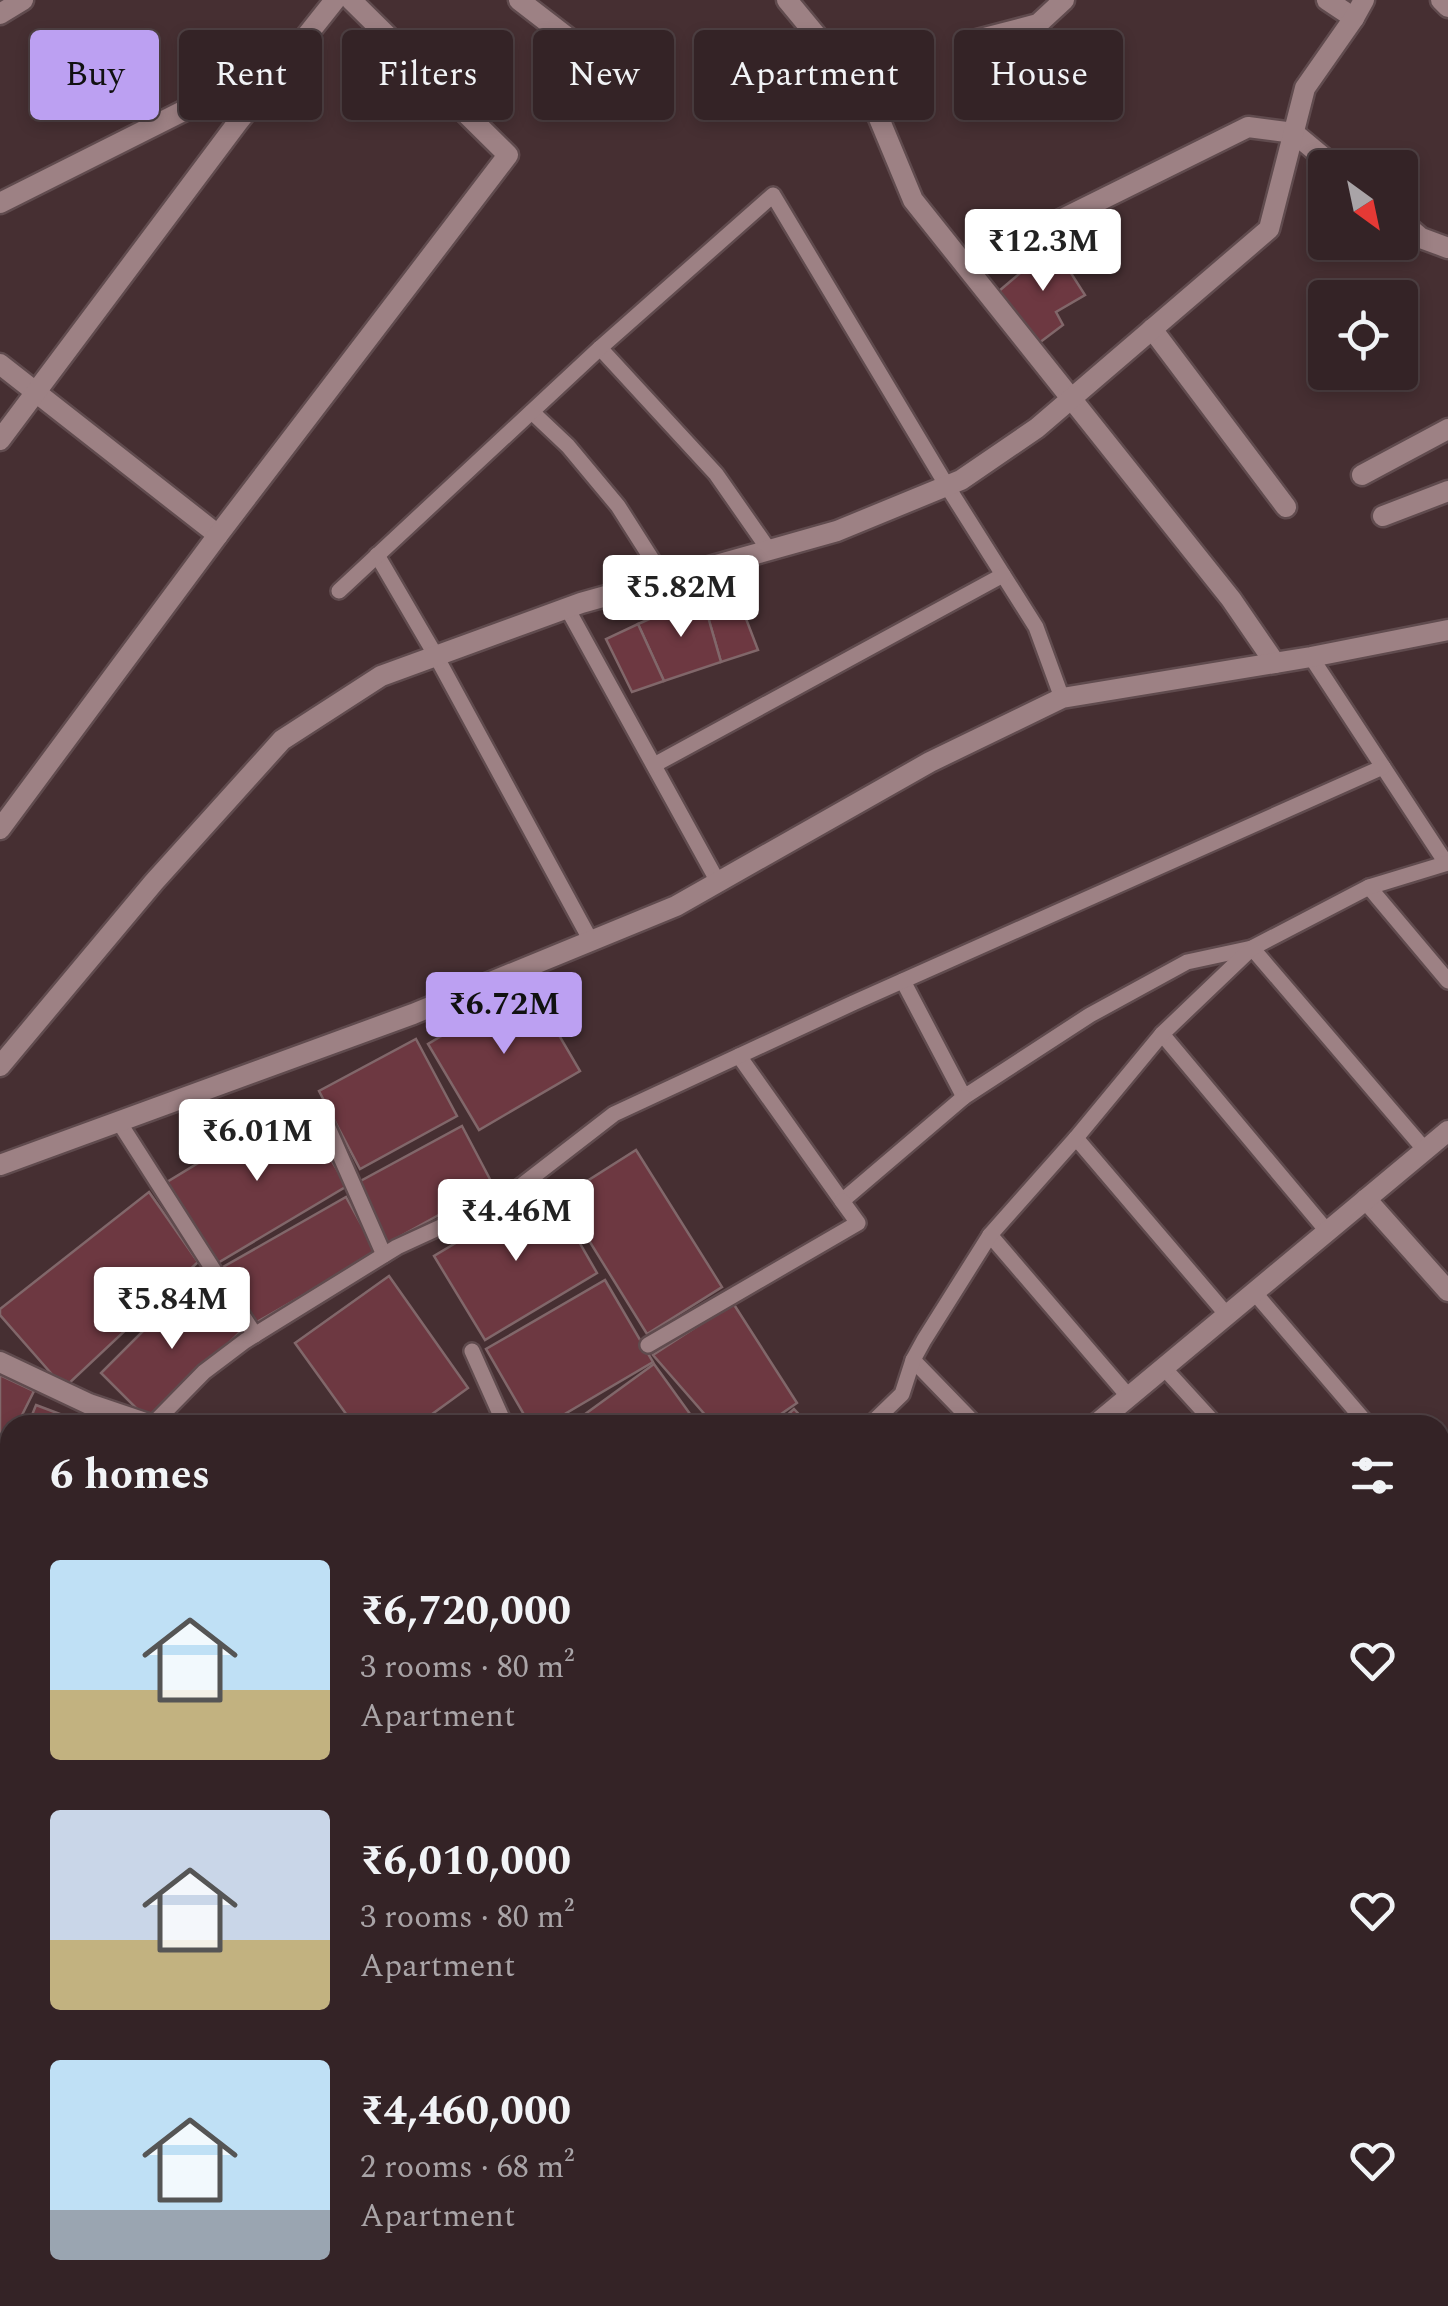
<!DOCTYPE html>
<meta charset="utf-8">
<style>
body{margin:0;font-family:Spectral,serif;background:#3f2f32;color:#f1f3f6;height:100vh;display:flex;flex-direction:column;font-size:38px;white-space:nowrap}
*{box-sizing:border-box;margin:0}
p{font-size:32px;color:#a9a4a7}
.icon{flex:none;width:55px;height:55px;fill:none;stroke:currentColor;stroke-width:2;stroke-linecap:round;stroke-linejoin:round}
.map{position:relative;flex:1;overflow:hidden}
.drawer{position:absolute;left:0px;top:1415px;width:1450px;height:892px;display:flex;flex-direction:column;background:#342326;border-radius:30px 30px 0 0;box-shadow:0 5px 15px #0003,0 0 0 2px #4e4043}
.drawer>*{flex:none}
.banner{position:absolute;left:30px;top:30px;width:1390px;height:90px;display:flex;gap:20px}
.needle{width:65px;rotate:147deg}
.tools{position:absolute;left:1308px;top:150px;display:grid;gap:20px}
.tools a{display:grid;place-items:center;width:110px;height:110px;border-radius:10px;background:#342326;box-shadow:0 5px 15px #0003,0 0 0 2px #4e4043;font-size:50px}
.price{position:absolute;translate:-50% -85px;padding:0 22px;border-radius:10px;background:#fff;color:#222;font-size:32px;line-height:65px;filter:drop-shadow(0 2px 5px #0008)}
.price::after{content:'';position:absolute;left:50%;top:60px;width:30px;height:22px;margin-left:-15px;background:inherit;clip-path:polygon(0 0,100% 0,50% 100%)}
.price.active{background:#bca0f2;color:#111}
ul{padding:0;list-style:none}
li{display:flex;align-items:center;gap:30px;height:250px;padding:0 50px}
li span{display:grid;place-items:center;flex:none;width:280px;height:200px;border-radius:10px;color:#555}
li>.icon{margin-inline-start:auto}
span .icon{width:120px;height:120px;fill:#fffc;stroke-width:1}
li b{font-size:42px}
h2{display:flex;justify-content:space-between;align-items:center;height:120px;padding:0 50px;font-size:42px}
.tag{padding:0 35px;border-radius:10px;background:#342326;box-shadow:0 5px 15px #0003,0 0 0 2px #4e4043;font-size:35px;line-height:90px}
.tag.active{background:#bca0f2;color:#111}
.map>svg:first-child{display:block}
.building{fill:#6d3841;stroke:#81676a;stroke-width:2.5}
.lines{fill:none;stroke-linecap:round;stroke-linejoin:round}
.service-casing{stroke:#604b4e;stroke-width:20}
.minor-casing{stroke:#604b4e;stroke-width:25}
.service{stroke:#9d8184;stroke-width:15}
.minor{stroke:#9d8184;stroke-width:20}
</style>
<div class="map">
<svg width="1448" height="2306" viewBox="0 0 1448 2306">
<rect width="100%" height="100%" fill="#462f32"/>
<!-- building -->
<g class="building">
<polygon points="1053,245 1085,295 1056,312 1063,325 1039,343 999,291"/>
<polygon points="735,590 758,650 721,662 702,596"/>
<polygon points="702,596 721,662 664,681 638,624"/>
<polygon points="638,624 664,681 632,692 606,639"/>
<polygon points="529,984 580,1071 479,1130 428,1044"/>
<polygon points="416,1039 457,1116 360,1169 319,1091"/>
<polygon points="297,1103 347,1186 216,1264 167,1182"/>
<polygon points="462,1126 493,1185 388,1243 355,1184"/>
<polygon points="636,1150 722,1287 647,1334 562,1197"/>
<polygon points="548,1188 597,1273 485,1340 434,1256"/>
<polygon points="149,1192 198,1262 64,1388 0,1315 0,1309"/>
<polygon points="346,1197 377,1253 255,1323 223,1267"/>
<polygon points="389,1276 468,1388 417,1425 354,1425 295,1343"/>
<polygon points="605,1280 653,1362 546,1425 530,1425 486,1349"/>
<polygon points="193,1281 242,1330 150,1422 101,1373"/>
<polygon points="733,1303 797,1403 765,1425 714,1425 653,1355"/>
<polygon points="654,1364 698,1425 570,1425"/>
<polygon points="0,1375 34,1391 17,1425 10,1425 10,1439 0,1460"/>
<polygon points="36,1405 89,1425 28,1425"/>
<polygon points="794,1409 809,1425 776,1425"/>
<polygon points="10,1467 10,1559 0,1555 0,1490"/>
<polygon points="0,1591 10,1595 10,1666 0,1692"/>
<polygon points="1440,1709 1448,1718 1448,1762 1440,1769"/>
<polygon points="0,1735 10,1738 0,1789"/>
<polygon points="1440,1808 1448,1817 1448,1933 1440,1924"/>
<polygon points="0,1812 10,1814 10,1889 0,1887"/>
<polygon points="10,2030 10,2098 0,2106 0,2038"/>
<polygon points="1448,2105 1448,2247 1447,2248 1440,2234 1440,2108"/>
<polygon points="262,2298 332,2298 340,2306 270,2306"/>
<polygon points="449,2298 528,2298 517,2306 455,2306"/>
<polygon points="748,2298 788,2298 778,2306 756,2306"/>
<polygon points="801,2298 830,2298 838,2306 792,2306"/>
<polygon points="930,2298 964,2298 972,2306 938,2306"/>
<polygon points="994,2298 1021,2298 1030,2306 995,2306 990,2301"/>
<polygon points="1114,2298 1152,2298 1159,2306 1121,2306"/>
</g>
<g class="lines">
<!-- service casing -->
<g class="service-casing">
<g id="service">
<polyline points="600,348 716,474 769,550"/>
<polyline points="532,412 568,446 618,506 665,580"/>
<polyline points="377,555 436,656 591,941"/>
<polyline points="339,591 600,348 773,195 947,486 1036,627 1062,698"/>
<polyline points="567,608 718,882"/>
<polyline points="1311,657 1446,863"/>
<polyline points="654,765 1003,575"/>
<polyline points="1369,887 1448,981"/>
<polyline points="903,981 964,1097 1090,1015 1187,962 1252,948 1425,1150"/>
<polyline points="1162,1034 1327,1231"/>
<polyline points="739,1056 842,1201 964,1097"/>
<polyline points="322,1114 384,1255"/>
<polyline points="119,1122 255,1335"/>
<polyline points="1076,1138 1227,1315"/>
<polyline points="990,1235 1129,1397"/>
<polyline points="1254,1292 1368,1425"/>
<polyline points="648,1345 858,1223 842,1201"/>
<polyline points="472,1351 505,1425"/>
<polyline points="913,1360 976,1425"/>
<polyline points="1164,1368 1216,1425"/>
<polyline points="152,1425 204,1372 245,1341 397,1247 508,1196 614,1114 853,1003 1383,767"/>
<polyline points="870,1425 902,1394 913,1360 924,1340 990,1235 1076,1138 1162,1034 1252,948 1369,887 1448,863"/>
<polyline points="1440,1613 1448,1606"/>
<polyline points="1440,1780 1448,1773"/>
<polyline points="856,2298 864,2306"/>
<polyline points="683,2306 691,2298"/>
<polyline points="885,2306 893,2298"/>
</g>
</g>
<!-- minor casing -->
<g class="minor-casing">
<g id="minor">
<polyline points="519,0 598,61"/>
<polyline points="787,0 873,104 913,200 1231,599 1275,663"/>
<polyline points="1327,0 1354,18"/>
<polyline points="1441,0 1448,7"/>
<polyline points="0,14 23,0"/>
<polyline points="969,42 1038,24 1064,0"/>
<polyline points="0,203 281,62"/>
<polyline points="1400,220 1421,238 1448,248"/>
<polyline points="1024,238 1248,127 1294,133 1336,168"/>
<polyline points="1152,329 1286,507"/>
<polyline points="0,364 218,535"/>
<polyline points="0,440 238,122 335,0"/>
<polyline points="1362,475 1448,429"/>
<polyline points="1383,516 1448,491"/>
<polyline points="0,829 218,535 508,155 351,0"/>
<polyline points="0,1066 154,882 282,740 381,676 581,603 837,531 961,480 1037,428 1269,229 1305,88 1354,18 1364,0"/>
<polyline points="0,1165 413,1014 676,906 930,762 1062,698 1311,657 1448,630"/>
<polyline points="1366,1199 1448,1291"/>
<polyline points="0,1362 89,1404 151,1425"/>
<polyline points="1095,1425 1448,1131"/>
<polyline points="0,1571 10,1575"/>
<polyline points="0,1719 10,1722"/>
<polyline points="0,1924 10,1926"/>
<polyline points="1440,2015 1448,2030"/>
<polyline points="1440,2261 1445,2271"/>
<polyline points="416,2298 423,2306"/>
<polyline points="1260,2298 1265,2306"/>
<polyline points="31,2306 40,2298"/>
<polyline points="1091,2306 1100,2298"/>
</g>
</g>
<!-- service -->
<use href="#service" class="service"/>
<!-- minor -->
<use href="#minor" class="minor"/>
</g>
</svg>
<div class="tools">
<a><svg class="needle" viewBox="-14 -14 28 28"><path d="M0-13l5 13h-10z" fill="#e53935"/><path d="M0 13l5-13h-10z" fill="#a9a4a7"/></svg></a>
<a><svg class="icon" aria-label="locate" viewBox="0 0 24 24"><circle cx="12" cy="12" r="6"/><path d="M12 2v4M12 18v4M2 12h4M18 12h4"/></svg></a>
</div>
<b class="price" style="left:1043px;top:294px">₹12.3M</b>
<b class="price" style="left:681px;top:640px">₹5.82M</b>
<b class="price active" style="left:504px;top:1057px">₹6.72M</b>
<b class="price" style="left:257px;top:1184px">₹6.01M</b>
<b class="price" style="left:516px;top:1264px">₹4.46M</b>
<b class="price" style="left:172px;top:1352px">₹5.84M</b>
<div class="banner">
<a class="tag active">Buy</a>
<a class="tag">Rent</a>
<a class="tag">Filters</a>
<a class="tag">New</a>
<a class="tag">Apartment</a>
<a class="tag">House</a>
</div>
<section class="drawer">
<h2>6 homes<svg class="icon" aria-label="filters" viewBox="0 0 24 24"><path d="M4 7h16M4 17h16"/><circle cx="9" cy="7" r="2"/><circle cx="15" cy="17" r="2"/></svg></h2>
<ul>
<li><span style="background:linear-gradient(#bfe0f5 65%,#c2b280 0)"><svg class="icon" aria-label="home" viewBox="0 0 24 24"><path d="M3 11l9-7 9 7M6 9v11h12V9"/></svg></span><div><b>₹6,720,000</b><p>3 rooms · 80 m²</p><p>Apartment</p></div><svg class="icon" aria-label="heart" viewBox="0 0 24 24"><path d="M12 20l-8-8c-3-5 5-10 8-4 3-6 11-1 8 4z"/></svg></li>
<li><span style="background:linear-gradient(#c9d6e8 65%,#c2b280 0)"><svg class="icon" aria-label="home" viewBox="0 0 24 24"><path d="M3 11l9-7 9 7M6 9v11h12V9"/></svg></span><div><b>₹6,010,000</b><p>3 rooms · 80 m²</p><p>Apartment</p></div><svg class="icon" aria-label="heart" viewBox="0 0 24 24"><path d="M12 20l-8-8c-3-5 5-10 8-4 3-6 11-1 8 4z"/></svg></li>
<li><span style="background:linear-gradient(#bfe0f5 75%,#9aa5b1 0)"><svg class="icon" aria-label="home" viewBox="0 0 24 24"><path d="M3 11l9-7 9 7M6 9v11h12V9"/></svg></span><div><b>₹4,460,000</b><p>2 rooms · 68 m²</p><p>Apartment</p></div><svg class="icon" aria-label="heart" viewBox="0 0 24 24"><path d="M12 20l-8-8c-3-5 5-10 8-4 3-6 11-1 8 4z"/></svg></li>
</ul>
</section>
</div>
